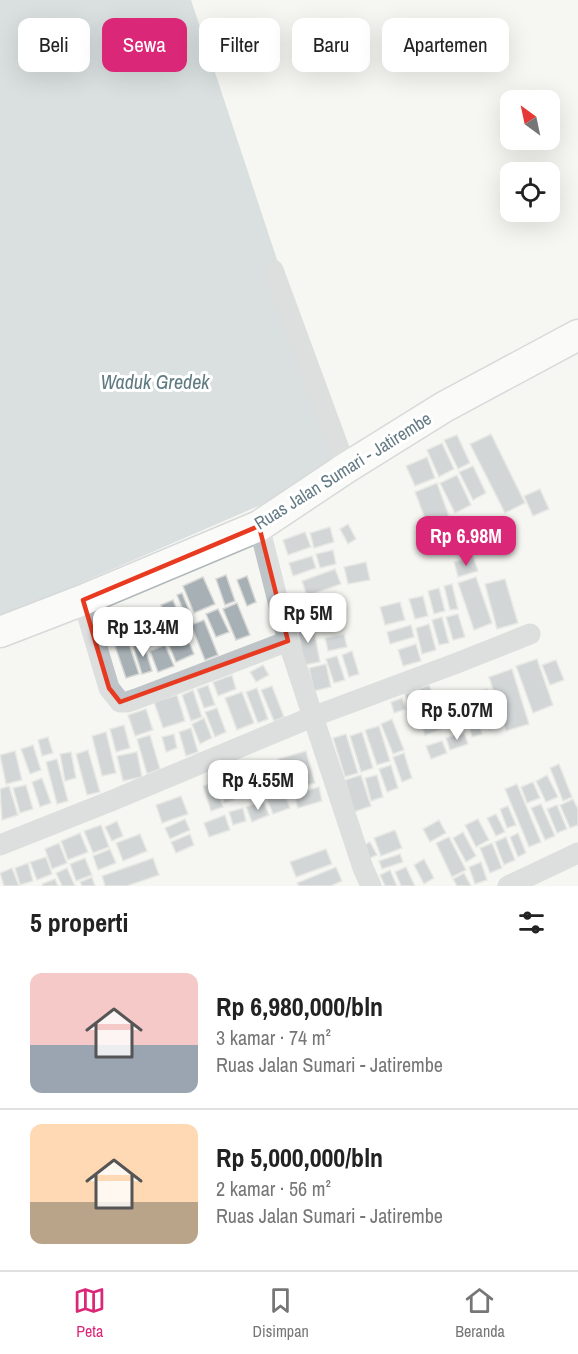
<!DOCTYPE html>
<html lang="id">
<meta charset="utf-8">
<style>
body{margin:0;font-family:"Archivo Narrow",sans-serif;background:#f6f6f6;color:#222;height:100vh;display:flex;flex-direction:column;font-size:22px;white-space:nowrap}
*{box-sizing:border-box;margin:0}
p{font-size:20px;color:#767676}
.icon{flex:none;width:33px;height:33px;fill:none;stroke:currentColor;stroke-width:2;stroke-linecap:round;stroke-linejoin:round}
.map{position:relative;height:886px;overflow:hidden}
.panel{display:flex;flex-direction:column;background:#fff;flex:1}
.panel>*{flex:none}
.hud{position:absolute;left:18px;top:18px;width:543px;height:54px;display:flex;gap:12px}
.needle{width:39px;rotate:327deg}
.buttons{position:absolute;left:500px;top:90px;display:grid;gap:12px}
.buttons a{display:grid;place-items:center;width:60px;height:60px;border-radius:12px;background:#fff;box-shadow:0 6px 24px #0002;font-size:30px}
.price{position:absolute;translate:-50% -51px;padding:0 14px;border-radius:12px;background:#fff;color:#222;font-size:20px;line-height:39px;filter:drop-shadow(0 2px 3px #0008)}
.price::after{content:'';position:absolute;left:50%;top:36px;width:18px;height:14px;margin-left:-9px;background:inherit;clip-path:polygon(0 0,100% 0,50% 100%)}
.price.active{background:#db2777;color:#fff}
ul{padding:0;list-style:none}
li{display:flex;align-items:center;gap:18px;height:150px;padding:0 30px}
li+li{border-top:2px solid #e0e0e0}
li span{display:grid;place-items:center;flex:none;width:168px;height:120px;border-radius:12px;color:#555}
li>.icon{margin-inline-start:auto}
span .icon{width:72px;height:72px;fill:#fffc;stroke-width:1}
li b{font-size:26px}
h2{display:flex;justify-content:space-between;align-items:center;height:72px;padding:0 30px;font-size:26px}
.pill{padding:0 21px;border-radius:12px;background:#fff;box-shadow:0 6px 24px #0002;font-size:21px;line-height:54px}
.pill.active{background:#db2777;color:#fff}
.menu{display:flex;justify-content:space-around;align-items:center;height:84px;border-top:2px solid #e0e0e0;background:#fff;font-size:16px;color:#767676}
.menu a{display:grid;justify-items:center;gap:3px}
.menu .active{color:#db2777}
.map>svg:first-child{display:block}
.water{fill:#b5c5c7}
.building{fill:#a6b0b5;stroke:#d7d7d5;stroke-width:1.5}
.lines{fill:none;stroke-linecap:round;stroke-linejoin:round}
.secondary-casing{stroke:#b1b8bc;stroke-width:33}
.minor{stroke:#bec4c7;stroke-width:21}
.secondary{stroke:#fff;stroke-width:30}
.marked{fill:none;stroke:#e83a20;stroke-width:4.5;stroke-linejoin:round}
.labels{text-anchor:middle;stroke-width:6;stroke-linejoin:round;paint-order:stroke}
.street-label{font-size:18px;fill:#647a85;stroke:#fff}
.water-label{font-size:20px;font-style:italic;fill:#5f7b81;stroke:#fff}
</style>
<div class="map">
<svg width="578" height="886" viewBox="0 0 578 886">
<rect width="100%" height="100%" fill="#f6f6f2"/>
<!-- water -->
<polygon class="water" points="0,0 191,0 346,468 0,618"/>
<!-- building -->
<g class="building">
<polygon points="491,434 525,503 505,513 470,444"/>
<polygon points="457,435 470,463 458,469 444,440"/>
<polygon points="442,443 454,469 439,477 427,450"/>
<polygon points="427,457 435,478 415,486 406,466"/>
<polygon points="473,466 486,493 473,500 459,472"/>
<polygon points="457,475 471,505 455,513 440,483"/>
<polygon points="437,483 449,516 427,524 415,492"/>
<polygon points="540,489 549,509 533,516 524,496"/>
<polygon points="348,524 356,539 348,544 340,529"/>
<polygon points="330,527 334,542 314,548 310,533"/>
<polygon points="305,532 311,547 288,555 283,540"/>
<polygon points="333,550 336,564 320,568 316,554"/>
<polygon points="312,556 316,568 293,576 289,563"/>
<polygon points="473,556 478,571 458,577 454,562"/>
<polygon points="366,562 370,580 348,584 344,567"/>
<polygon points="335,569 341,584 307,596 302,581"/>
<polygon points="226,575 235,601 225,605 216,579"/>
<polygon points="247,576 256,602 247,606 237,580"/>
<polygon points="203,577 215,604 194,613 183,586"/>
<polygon points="476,577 492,623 474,630 458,583"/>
<polygon points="505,579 518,623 497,629 485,584"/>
<polygon points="452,584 458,609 450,610 444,586"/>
<polygon points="439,588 445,611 434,614 428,591"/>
<polygon points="182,593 189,610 184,612 177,595"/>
<polygon points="423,596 428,616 415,619 409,599"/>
<polygon points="173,600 183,625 170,630 161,605"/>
<polygon points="400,602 405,620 385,625 380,607"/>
<polygon points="237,603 250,635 236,640 223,609"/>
<polygon points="157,608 165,633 151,638 143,612"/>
<polygon points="218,609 229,632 216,637 206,614"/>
<polygon points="139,610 146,638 132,642 124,614"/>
<polygon points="458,614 465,637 453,640 446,617"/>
<polygon points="117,616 123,636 114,640 107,620"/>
<polygon points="442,617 449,643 439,645 432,620"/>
<polygon points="204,620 218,655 205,660 191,625"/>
<polygon points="313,624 320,662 304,665 297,627"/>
<polygon points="429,624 436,650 422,654 416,628"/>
<polygon points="411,625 414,637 390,644 387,632"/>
<polygon points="344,634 347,647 328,651 325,638"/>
<polygon points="186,635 194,654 176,662 168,643"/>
<polygon points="128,641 139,674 126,678 115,646"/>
<polygon points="143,642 152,671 142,674 133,646"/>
<polygon points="416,644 421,661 403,666 398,650"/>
<polygon points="165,645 174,666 158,672 150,651"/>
<polygon points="352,651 359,674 349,677 342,655"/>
<polygon points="337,656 345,680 334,683 326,659"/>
<polygon points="537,659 553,705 533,713 516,666"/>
<polygon points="556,660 564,680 550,685 542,665"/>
<polygon points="326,664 331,687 314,691 309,668"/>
<polygon points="263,665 269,675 256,682 250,672"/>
<polygon points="512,669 529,724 506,731 489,677"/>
<polygon points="232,675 236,689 218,696 213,682"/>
<polygon points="208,685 215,705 204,708 197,689"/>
<polygon points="429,685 434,697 409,706 405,694"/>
<polygon points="272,686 284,717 274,721 261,690"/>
<polygon points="257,688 268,719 258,723 246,692"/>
<polygon points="487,689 498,726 489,729 477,692"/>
<polygon points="193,690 202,717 191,721 182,695"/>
<polygon points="242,692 254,723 237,730 225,698"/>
<polygon points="177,695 185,721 163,728 154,702"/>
<polygon points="402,698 406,709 394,713 391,702"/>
<polygon points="451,699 454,712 440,715 436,702"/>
<polygon points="474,702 482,734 472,737 463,704"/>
<polygon points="433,704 442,729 425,735 416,710"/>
<polygon points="217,708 226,732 215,737 205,712"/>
<polygon points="146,709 153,730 135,736 128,715"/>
<polygon points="451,715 456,725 446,729 443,719"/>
<polygon points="204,718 212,738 200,744 192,724"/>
<polygon points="392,719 404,750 393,754 381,724"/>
<polygon points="124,725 130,748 116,752 110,729"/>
<polygon points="379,726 390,761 377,765 365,730"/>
<polygon points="191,728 198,752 186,756 179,732"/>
<polygon points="106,732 116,773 102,776 92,736"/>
<polygon points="362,732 373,768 361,772 350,736"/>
<polygon points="464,732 468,744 450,750 446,738"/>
<polygon points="174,734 177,748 166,752 162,737"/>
<polygon points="346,734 358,773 345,777 333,738"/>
<polygon points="150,735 160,769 147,774 137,739"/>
<polygon points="48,737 53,753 42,756 38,740"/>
<polygon points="442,741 447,753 431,759 426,746"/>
<polygon points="33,745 41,770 30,774 21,749"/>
<polygon points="88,750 100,792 87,795 76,754"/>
<polygon points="15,751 22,780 6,784 0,755"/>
<polygon points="306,751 315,783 287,791 278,759"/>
<polygon points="71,752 76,778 65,781 60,754"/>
<polygon points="137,752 142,777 123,781 117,756"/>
<polygon points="404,753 412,778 402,782 393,757"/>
<polygon points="57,759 68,801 57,804 46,762"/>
<polygon points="274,762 281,785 270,788 264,765"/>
<polygon points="559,764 572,797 563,801 550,768"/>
<polygon points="391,765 398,788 387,792 379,769"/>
<polygon points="260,768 267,791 254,795 247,773"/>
<polygon points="361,775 371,806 354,812 345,780"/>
<polygon points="377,775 383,797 371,801 365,778"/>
<polygon points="547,775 558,797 546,802 536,781"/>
<polygon points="42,778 51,803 40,807 32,782"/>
<polygon points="229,779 234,800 224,803 218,782"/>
<polygon points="215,782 223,807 211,811 203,786"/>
<polygon points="533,782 540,798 527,803 521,787"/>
<polygon points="517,784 541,842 529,847 505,789"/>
<polygon points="26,785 33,809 20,813 13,788"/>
<polygon points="9,786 18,815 2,820 0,789"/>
<polygon points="319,787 322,801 298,808 294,794"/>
<polygon points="284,792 290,808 273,814 267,799"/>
<polygon points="181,796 188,814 162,823 156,805"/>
<polygon points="573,799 578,809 578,825 570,828 560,805"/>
<polygon points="263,800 269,815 252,822 246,807"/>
<polygon points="541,804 555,836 545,840 531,808"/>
<polygon points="557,805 567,829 557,833 547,809"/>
<polygon points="508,806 516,825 507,828 500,809"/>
<polygon points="243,808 246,821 233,825 229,812"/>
<polygon points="496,814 505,832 496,836 487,818"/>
<polygon points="225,815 230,830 209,837 204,823"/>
<polygon points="185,819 190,830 170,839 165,828"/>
<polygon points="478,819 489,840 476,847 465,825"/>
<polygon points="439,820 446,833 430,842 423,829"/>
<polygon points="117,821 123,836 112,841 105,827"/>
<polygon points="101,825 109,847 93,853 84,831"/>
<polygon points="395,830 402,848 381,856 374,838"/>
<polygon points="463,832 476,856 466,862 453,838"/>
<polygon points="80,833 88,852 68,860 61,841"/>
<polygon points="518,833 526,853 518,857 510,837"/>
<polygon points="140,834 147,851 123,861 116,843"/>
<polygon points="190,834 194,845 176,853 171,842"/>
<polygon points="449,837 466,870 452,877 436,843"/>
<polygon points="506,837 515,860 504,865 495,842"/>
<polygon points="370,842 377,855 368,859 362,846"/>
<polygon points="59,843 67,863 52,869 45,849"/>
<polygon points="492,843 502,868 490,873 480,848"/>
<polygon points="110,849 116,863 98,870 93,856"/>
<polygon points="326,849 332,864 296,877 290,862"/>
<polygon points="400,854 403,862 382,869 379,861"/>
<polygon points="46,857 52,874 37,880 30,862"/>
<polygon points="85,858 92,875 76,881 70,864"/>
<polygon points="153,858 159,875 127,886 105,886 102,876"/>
<polygon points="424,859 434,878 424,884 414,865"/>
<polygon points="481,862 487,880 475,884 469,867"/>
<polygon points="28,863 33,881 20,885 15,868"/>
<polygon points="336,867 342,881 331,886 299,886 297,883"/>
<polygon points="406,867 415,886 401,886 395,872"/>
<polygon points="12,868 19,886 4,886 0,873"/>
<polygon points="67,868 75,886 62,886 56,873"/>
<polygon points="390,870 397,886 385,886 380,875"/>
<polygon points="464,873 471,886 457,886 453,879"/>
<polygon points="92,877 95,886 82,886 80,882"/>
<polygon points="55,879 58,886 43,886 42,884"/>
</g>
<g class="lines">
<!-- secondary casing -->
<g class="secondary-casing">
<polyline id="secondary" points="0,632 83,600 259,526 346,468 444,407 578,335"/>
</g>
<!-- minor -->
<g class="minor">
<polyline points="273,270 346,468"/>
<polyline points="259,526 288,641 363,868 371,886"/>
<polyline points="83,600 109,688 120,702 127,702 136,699 288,641"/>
<polyline points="0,845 111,801 312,717 457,663 530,634"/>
<polyline points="508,886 578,853"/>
</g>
<!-- secondary -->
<use href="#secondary" class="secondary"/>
</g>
<!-- marked area -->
<path d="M0 0H578V886H0ZM259 526 288 641 120 702 109 688 83 600Z" fill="#f6f6f2" fill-opacity=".55" fill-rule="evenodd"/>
<path class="marked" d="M259 526 288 641 120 702 109 688 83 600Z"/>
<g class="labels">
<!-- street labels -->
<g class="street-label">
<text transform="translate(343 471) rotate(-32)" y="6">Ruas Jalan Sumari - Jatirembe</text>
</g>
<!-- water labels -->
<g class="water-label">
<text x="155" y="389">Waduk Gredek</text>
</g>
</g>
</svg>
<div class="buttons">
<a><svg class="needle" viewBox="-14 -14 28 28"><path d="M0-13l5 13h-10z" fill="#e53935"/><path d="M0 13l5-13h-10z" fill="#767676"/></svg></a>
<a><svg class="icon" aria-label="locate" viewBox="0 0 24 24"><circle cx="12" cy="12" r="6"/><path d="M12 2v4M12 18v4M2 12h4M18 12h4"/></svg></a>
</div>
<b class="price active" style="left:466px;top:567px">Rp 6.98M</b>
<b class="price" style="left:308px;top:644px">Rp 5M</b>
<b class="price" style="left:143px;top:658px">Rp 13.4M</b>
<b class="price" style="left:457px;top:741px">Rp 5.07M</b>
<b class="price" style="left:258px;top:811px">Rp 4.55M</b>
<div class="hud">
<a class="pill">Beli</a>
<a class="pill active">Sewa</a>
<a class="pill">Filter</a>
<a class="pill">Baru</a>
<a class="pill">Apartemen</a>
</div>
</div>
<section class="panel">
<h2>5 properti<svg class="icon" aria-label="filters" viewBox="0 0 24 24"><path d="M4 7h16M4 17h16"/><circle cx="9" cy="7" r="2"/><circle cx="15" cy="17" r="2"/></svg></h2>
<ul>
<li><span style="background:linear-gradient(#f6c9c9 60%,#9aa5b1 0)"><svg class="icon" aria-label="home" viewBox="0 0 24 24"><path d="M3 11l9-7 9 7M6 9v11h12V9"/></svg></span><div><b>Rp 6,980,000/bln</b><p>3 kamar · 74 m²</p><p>Ruas Jalan Sumari - Jatirembe</p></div></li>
<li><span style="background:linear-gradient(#ffd9b3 65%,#b9a48a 0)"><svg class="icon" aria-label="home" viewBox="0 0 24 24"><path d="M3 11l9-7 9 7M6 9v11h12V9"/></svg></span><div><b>Rp 5,000,000/bln</b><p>2 kamar · 56 m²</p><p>Ruas Jalan Sumari - Jatirembe</p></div></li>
</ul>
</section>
<nav class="menu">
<a class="active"><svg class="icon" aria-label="map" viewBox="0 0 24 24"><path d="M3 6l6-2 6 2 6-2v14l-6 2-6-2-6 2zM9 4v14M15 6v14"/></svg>Peta</a>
<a><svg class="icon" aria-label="saved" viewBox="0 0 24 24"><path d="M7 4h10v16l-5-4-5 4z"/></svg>Disimpan</a>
<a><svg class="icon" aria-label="home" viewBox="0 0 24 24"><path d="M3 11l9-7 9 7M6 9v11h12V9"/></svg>Beranda</a>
</nav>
